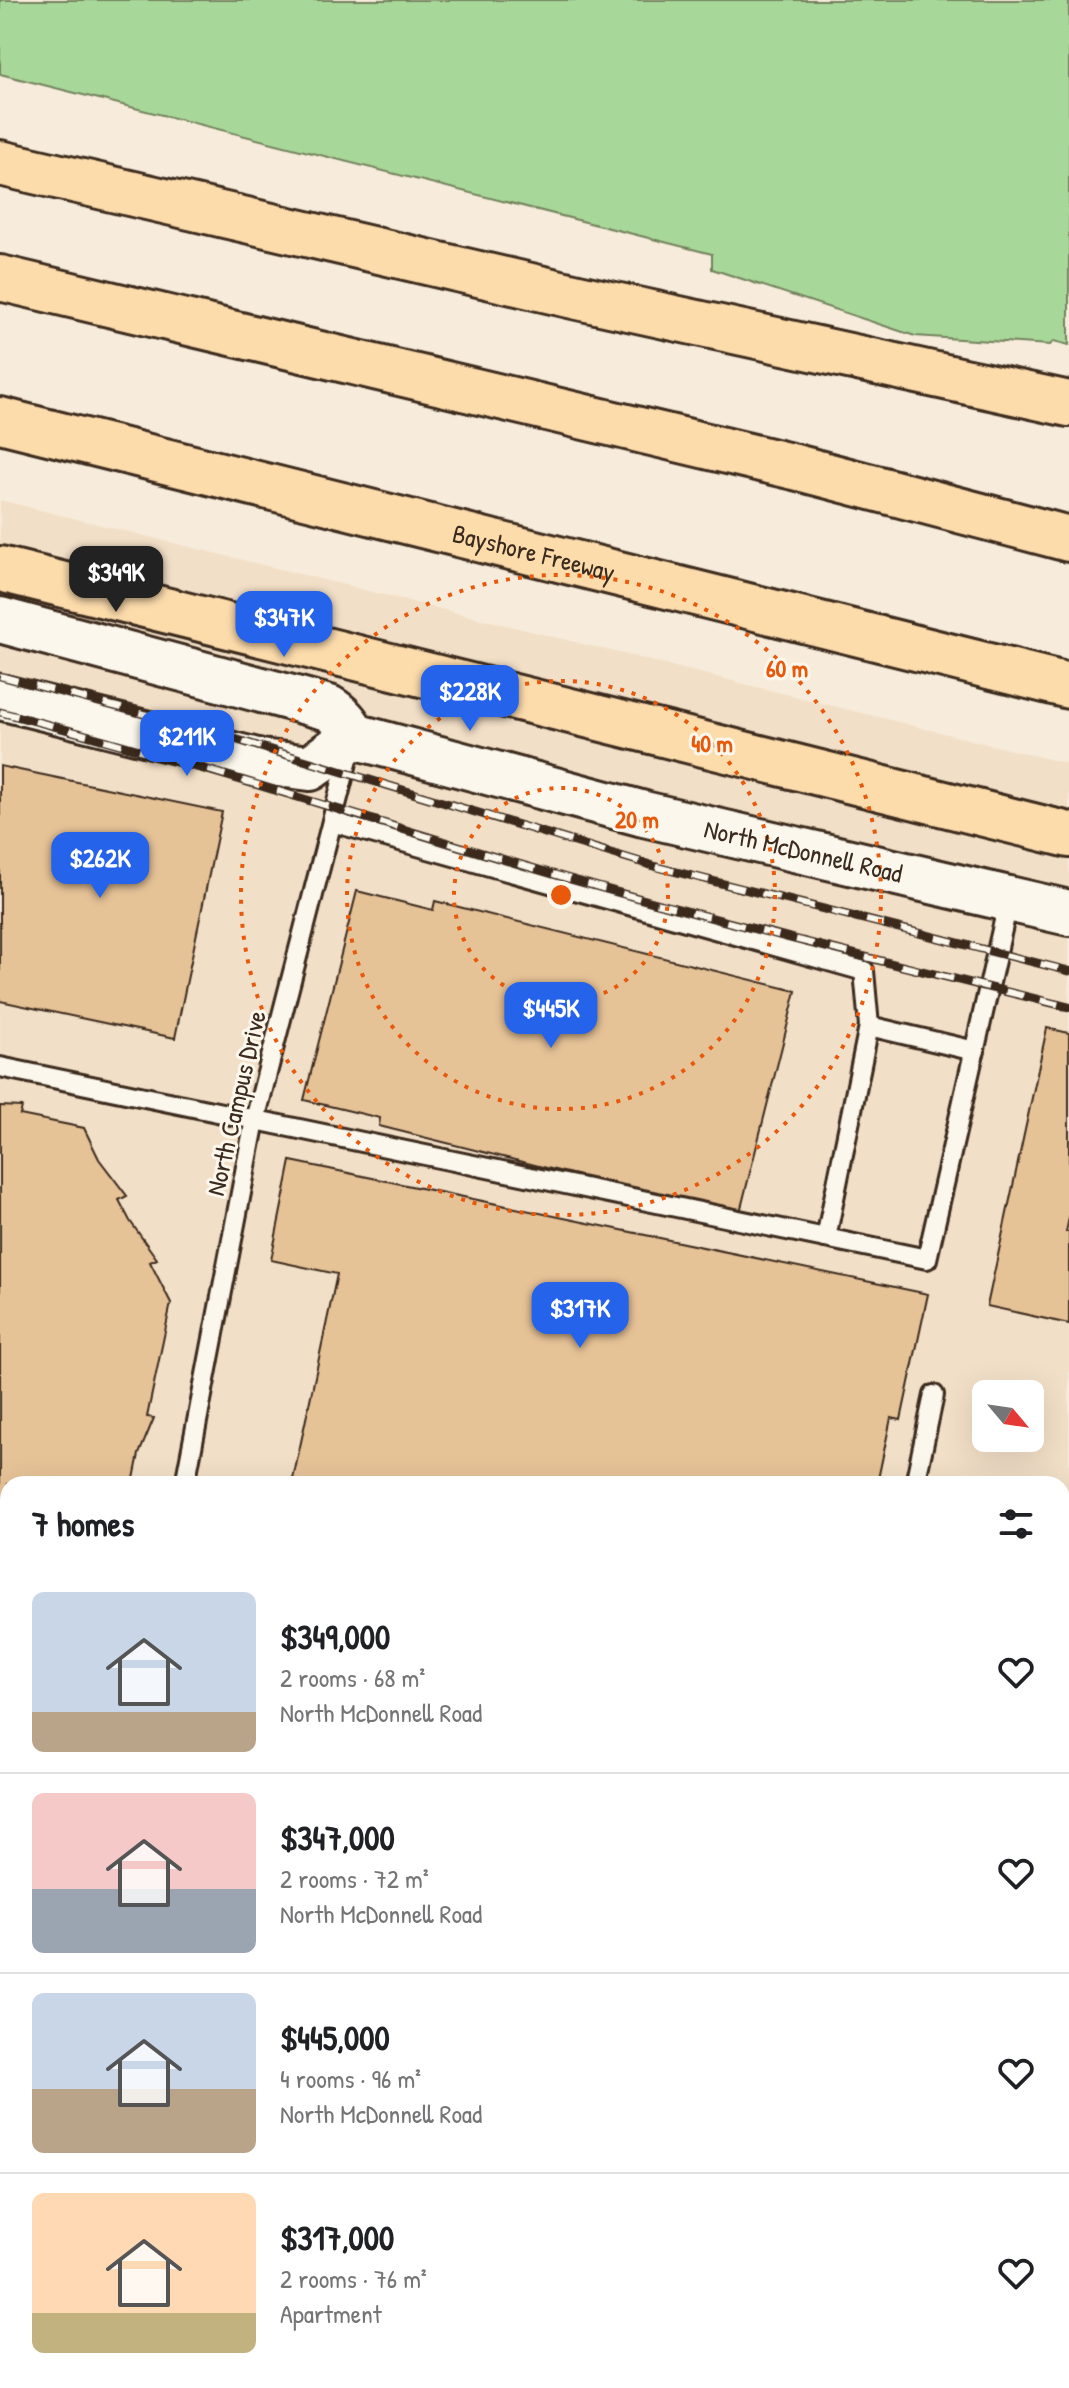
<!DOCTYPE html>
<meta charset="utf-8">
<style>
body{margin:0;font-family:"Patrick Hand",sans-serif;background:#f6f6f6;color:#202124;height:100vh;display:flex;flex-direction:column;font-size:30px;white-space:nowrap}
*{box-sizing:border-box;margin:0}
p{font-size:26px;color:#757577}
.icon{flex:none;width:44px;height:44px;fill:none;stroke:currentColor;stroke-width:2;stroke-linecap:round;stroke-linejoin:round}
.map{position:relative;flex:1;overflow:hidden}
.details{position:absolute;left:0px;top:1476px;width:1070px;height:912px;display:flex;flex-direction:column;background:#fff;border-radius:24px 24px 0 0;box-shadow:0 8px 32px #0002}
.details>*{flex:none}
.needle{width:52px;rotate:119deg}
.buttons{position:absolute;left:972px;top:1380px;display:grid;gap:16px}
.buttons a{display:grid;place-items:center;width:72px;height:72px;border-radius:12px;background:#fff;box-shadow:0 8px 32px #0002;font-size:40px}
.price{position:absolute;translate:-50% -68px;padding:0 18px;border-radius:16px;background:#2563eb;color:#fff;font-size:26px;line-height:52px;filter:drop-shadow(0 2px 4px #0008)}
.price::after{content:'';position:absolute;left:50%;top:48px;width:24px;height:18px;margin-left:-12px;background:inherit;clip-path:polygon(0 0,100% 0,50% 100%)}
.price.on{background:#222;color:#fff}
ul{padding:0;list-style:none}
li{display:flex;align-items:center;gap:24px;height:200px;padding:0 32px}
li+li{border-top:2px solid #e0e0e0}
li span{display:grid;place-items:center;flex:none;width:224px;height:160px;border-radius:12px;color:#555}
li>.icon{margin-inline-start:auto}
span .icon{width:96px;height:96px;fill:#fffc;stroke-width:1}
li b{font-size:34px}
h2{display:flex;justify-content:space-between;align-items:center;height:96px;padding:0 32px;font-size:34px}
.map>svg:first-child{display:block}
.built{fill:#f2dfc7;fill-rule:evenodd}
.green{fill:#a8d899;stroke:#72815c;stroke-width:2}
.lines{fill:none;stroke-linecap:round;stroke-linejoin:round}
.taxiway{stroke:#998b7c;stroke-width:96}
.building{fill:#e6c297;stroke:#3b2a1e;stroke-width:2}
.service-casing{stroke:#3b2a1e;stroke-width:24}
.tertiary-casing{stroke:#3b2a1e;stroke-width:50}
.motorway-casing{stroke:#3b2a1e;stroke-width:50}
.service{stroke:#fbf7ec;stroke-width:18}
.tertiary{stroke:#fbf7ec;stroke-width:44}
.motorway{stroke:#fddcac;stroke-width:44}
.rail-casing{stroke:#3b2a1e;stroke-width:9}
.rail{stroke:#fbf7ec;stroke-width:6;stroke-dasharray:18;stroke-linecap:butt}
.ring{fill:none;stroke:#e8590c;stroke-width:4;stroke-dasharray:4 8}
.labels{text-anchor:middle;stroke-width:6;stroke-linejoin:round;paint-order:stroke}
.street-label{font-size:26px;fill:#3b2a1e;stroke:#fbf7ec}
.centre{fill:#e8590c;stroke:#fbf7ec;stroke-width:4}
.ring-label{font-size:24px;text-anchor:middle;font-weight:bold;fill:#e8590c;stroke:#fbf7ec;stroke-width:6;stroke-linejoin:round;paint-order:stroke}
</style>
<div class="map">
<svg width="1069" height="2388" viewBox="0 0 1069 2388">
<rect width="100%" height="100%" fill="#f7ecdb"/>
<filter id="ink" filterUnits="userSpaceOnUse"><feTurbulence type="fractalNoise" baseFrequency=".0125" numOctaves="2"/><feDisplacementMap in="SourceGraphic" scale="16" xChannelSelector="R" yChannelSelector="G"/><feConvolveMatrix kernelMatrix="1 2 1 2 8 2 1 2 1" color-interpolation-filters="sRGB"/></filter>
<g filter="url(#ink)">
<!-- built -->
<path class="built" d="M0 500 1069 764V2388H0ZM986 1394H1030V1438H986ZM8 1484H1062V2380H8Z"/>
<!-- green -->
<polygon class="green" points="0,0 1069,0 1069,345 1054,341 1050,345 915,336 712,269 712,254 0,74"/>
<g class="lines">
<!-- taxiway -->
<polyline class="taxiway" points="789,2388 791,2380"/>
</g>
<!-- building -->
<g class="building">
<polygon points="0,766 222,812 175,1038 0,1001"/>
<polygon points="357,891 433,910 435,901 796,991 739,1216 379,1126 380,1118 304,1100"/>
<polygon points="1047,1028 1069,1033 1069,1218 1066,1232 1069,1232 1069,1324 987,1306"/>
<polygon points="0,1106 22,1107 20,1115 84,1128 99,1159 127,1196 119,1200 130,1221 157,1259 150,1262 171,1303 147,1417 154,1418 139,1454 133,1484 8,1484 8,1846 0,1845"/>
<polygon points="291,1161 928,1294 901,1420 891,1418 877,1484 292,1484 337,1274 271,1260"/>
<polygon points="1062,1622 1069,1623 1069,1662 1062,1661"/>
</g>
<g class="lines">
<!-- service casing -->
<g class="service-casing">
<g id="service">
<polyline points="332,822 864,971 869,1026"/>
<polyline points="0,1067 927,1259 1009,899"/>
<polyline points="826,1238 869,1026 975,1051"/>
<polyline points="185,1484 255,1120 351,747"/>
<polyline points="915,1484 934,1395"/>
<polyline points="1062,1864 1069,1863"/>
<polyline points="603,2388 605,2380"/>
</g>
</g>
<!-- tertiary casing -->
<g class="tertiary-casing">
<g id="tertiary">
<path d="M0 620 329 708C341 715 348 723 354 736"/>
<polyline points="0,697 261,762 310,768 354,736"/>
<path id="s1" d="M354 736 644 814 1069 913"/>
</g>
</g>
<!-- motorway casing -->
<g class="motorway-casing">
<g id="motorway">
<polyline points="0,163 578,297 1069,404"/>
<polyline points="0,278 795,467 1069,539"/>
<path id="s2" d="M0 420 1069 686"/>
<polyline points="0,569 1069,835"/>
</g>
</g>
<!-- service -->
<use href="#service" class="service"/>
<!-- tertiary -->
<use href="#tertiary" class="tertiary"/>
<!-- motorway -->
<use href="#motorway" class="motorway"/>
<!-- rail casing -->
<g class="rail-casing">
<g id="rail">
<polyline points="0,676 208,731 657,867 1069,971"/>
<path d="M0 712C192 761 379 824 570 879 735 926 902 966 1069 1007"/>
</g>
</g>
<!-- rail -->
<use href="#rail" class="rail"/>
</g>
</g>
<!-- distance rings -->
<g class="ring">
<circle cx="561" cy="895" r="107"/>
<circle cx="561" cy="895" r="214"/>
<circle cx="561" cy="895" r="320"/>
</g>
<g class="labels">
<!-- street labels -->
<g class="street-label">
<text dy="9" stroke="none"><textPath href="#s2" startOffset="550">Bayshore Freeway</textPath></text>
<text dy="9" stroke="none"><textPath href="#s1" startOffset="464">North McDonnell Road</textPath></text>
<text transform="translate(236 1103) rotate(-77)" y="9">North Campus Drive</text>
</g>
</g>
<circle cx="561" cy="895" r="12" class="centre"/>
<g class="ring-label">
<text x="787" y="677">60 m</text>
<text x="712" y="752">40 m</text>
<text x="637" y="828">20 m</text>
</g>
</svg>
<div class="buttons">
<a><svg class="needle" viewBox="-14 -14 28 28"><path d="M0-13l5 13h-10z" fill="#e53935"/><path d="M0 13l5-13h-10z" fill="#757577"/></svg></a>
</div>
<b class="price on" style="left:116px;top:614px">$349K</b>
<b class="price" style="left:284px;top:659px">$347K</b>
<b class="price" style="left:470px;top:733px">$228K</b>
<b class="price" style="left:187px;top:778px">$211K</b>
<b class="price" style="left:100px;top:900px">$262K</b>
<b class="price" style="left:551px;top:1050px">$445K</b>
<b class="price" style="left:580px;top:1350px">$317K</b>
<section class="details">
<h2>7 homes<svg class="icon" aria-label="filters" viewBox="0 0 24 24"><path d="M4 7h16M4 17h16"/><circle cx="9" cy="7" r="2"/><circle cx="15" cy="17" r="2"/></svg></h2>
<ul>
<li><span style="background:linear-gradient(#c9d6e8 75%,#b9a48a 0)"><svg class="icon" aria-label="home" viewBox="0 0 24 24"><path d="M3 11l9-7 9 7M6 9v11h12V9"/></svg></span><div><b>$349,000</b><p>2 rooms · 68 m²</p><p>North McDonnell Road</p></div><svg class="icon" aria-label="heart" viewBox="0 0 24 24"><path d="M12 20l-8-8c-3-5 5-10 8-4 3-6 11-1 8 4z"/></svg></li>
<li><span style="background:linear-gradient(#f6c9c9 60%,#9aa5b1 0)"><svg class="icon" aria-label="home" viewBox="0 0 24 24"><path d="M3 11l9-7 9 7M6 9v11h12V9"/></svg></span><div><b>$347,000</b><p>2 rooms · 72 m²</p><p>North McDonnell Road</p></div><svg class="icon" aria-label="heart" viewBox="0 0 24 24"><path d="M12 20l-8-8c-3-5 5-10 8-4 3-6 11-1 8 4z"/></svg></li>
<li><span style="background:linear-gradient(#c9d6e8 60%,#b9a48a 0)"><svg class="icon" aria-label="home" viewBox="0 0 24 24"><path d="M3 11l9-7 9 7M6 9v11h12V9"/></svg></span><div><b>$445,000</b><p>4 rooms · 96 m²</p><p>North McDonnell Road</p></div><svg class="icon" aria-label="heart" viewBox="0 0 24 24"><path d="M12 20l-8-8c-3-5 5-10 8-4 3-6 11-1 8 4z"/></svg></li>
<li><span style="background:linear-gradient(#ffd9b3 75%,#c2b280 0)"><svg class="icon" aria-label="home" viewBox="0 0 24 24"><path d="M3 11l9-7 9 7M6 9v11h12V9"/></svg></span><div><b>$317,000</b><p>2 rooms · 76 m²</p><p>Apartment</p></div><svg class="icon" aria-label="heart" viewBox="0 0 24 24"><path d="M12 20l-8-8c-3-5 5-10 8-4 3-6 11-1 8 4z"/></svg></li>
</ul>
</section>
</div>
